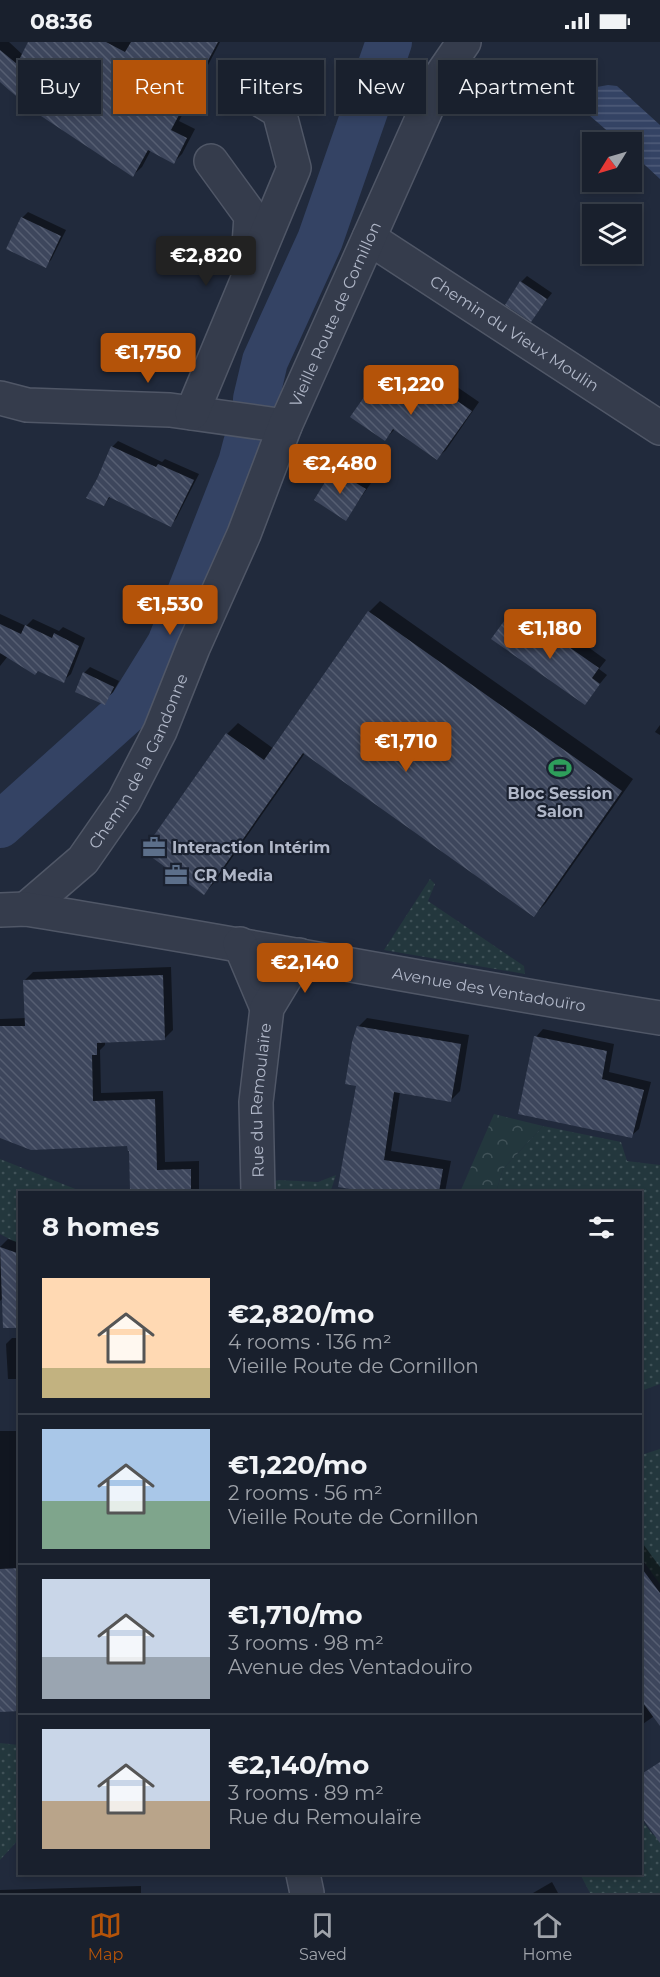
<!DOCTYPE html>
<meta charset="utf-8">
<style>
body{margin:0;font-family:Montserrat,sans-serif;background:#262d39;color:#f1f3f6;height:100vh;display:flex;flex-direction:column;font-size:22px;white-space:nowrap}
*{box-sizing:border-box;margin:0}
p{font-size:20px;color:#9fa3aa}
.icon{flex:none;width:33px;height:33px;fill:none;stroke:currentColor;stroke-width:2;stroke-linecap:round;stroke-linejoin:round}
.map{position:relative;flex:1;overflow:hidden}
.drawer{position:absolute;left:18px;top:1149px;width:624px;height:684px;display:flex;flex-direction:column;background:#19202d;border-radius:0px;box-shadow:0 3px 9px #0003,0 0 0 2px #373e49}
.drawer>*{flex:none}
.banner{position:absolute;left:18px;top:18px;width:624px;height:54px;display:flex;gap:12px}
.needle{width:39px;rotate:233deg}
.fabs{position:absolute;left:582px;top:90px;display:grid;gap:12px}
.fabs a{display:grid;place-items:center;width:60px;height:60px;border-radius:0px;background:#19202d;box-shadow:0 3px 9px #0003,0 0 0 2px #373e49;font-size:30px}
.price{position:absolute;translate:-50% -51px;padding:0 14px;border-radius:6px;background:#b45309;color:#fff;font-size:20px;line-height:39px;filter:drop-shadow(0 2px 3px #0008)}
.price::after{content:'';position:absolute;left:50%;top:36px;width:18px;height:14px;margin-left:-9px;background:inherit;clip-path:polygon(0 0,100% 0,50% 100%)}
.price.selected{background:#222;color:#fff}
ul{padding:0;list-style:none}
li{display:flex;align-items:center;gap:18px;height:150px;padding:0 24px}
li+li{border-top:2px solid #373e49}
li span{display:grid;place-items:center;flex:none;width:168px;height:120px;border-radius:0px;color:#555}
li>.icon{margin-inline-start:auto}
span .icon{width:72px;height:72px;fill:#fffc;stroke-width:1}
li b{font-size:26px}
h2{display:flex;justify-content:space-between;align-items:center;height:72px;padding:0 24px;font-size:26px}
.chip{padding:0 21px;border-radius:0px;background:#19202d;box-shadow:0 3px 9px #0003,0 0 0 2px #373e49;font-size:21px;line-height:54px}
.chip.selected{background:#b45309;color:#fff}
.status{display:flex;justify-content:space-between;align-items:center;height:42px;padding:0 30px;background:#19202d;direction:ltr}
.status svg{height:16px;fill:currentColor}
.menu{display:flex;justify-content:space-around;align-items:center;height:84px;border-top:2px solid #373e49;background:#19202d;font-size:16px;color:#9fa3aa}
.menu a{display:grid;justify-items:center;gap:3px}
.menu .selected{color:#b45309}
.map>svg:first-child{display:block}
.grass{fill:url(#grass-dots)}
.forest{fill:url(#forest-crowns)}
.water{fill:url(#water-rules)}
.shadow{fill:#0007}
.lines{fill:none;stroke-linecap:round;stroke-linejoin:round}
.river{stroke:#344364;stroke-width:46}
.building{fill:url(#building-back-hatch)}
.minor-casing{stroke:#505767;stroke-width:36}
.minor{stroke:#353c4c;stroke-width:33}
.labels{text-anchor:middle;stroke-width:4.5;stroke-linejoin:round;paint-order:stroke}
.street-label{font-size:16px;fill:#b0b7c8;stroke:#1a2130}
.poi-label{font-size:16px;font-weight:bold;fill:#b0b7c8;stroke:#1a2130;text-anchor:start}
</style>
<div class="status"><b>08:36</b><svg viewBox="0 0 49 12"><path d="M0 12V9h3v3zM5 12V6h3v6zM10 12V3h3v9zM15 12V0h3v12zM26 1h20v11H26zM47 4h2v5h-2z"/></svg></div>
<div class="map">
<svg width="660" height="1851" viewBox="0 0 660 1851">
<defs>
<pattern id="grass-dots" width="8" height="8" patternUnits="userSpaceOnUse" patternTransform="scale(1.5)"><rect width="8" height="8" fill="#23373d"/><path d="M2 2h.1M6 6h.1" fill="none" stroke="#405258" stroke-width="1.8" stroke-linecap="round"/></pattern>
<pattern id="forest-crowns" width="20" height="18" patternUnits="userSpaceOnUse" patternTransform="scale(1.5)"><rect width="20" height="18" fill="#23373d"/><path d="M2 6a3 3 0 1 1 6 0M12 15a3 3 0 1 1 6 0" fill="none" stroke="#405258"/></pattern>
<pattern id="water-rules" width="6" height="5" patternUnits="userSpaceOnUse" patternTransform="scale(1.5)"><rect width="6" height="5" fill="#344364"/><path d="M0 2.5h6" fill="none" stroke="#4f5c79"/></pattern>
<pattern id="building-back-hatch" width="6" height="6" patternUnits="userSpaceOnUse" patternTransform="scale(1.5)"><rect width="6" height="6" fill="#3d465c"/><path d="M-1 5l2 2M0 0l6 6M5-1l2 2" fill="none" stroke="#565e72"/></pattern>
</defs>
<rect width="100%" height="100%" fill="#212a3c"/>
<!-- grass -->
<g class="grass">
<polygon points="430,837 435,842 428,859 524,924 525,932 384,908"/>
<polygon points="543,1084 621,1100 627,1119 660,1123 660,1342 641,1349 640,1150 496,1150 503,1127"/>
<polygon points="0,1117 83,1150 20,1150 19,1202 0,1192"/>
<polygon points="336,1133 331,1148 339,1150 273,1150 274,1139 279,1138 318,1140"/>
<polygon points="660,1407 660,1542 641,1516 641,1413"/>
<polygon points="0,1701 19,1703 20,1796 0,1818"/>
<polygon points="641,1777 653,1793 660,1788 660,1851 590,1851 580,1832 640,1832"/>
</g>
<!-- forest -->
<polygon class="forest" points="494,1072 543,1084 503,1127 496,1150 460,1150"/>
<!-- water -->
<polygon class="water" points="608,43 617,44 660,83 660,137 632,111 632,100 620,100 589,73 588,59 597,45"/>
<!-- shadow -->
<g class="shadow">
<polygon points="0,0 9,0 23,13 30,0 220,0 179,79 195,87 182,112 174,120 151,108 142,125 133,133 0,37"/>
<polygon points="28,170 66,188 51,218 45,224 22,176"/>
<polygon points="527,234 552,251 531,278 521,240"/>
<polygon points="390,324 425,348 426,346 435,352 447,338 479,360 446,408 437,416 395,387 385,397 382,332"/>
<polygon points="118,399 162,420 165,417 199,432 176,477 170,483 111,454 104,463 112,405"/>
<polygon points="340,422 371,441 346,477 316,458 335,428"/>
<polygon points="380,559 633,737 545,862 534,873 305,711 215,840 204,851 227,692 238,681 274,707 369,570"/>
<polygon points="516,567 551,592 559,584 606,618 599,627 607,633 584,661 508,576"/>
<polygon points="0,572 26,584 33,577 59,589 63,585 85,596 71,632 63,639 8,614 0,624"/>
<polygon points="90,625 119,639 110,656 104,661 84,631"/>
<polygon points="660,683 660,693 655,690"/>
<polygon points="171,925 173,988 165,996 105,999 105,1003 100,1008 101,1051 163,1049 165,1120 199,1119 199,1150 151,1150 151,1146 129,1102 0,1095 0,977 26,976 24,939 33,930"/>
<polygon points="367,976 469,993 460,1049 451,1058 400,1050 391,1109 451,1119 445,1150 376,1150 340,1144 357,1042 358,985"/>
<polygon points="543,987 614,1002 609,1030 651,1040 639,1087 631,1094 536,995"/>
<polygon points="8,1197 20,1201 20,1256 5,1254 0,1259 0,1205"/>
<polygon points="12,1296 20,1296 20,1337 8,1337 6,1302"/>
<polygon points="0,1389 20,1389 18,1696 18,1668 0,1668"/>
<polygon points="640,1498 660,1525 660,1670 640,1684"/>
<polygon points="552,1840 558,1851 533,1851"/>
<polygon points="141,1844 141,1851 0,1851 0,1848"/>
</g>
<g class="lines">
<!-- river -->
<g class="river">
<polyline points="256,357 265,319 320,198 389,0"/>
<polyline points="0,783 131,665 170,602 241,421 246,402"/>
</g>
</g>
<!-- building -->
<g class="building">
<polygon points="28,0 106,0 125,10 131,0 218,0 171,88 187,96 174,122 148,108 133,135 35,70 9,48 0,40 0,8 17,22"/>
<polygon points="21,175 61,194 46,226 6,207"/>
<polygon points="520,239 547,257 531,280 505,263"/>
<polygon points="381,331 416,355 417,354 427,361 438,346 472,369 437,418 393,387 385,399 350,375"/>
<polygon points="111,404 156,425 158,422 194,438 171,485 109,455 104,464 86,456 97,437"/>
<polygon points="333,427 366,447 346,479 314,458"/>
<polygon points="368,569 622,749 534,875 303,711 204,853 143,809 226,691 264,718"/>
<polygon points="507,575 543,600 549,591 599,626 592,636 600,642 585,663 491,597"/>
<polygon points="0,582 21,592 25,583 52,596 54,591 79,604 64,641 38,629 35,633 0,611"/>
<polygon points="83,630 114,645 105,663 75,650"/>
<polygon points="163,933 165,998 97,1001 97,1013 92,1013 93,1059 155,1057 157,1128 191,1127 191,1150 150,1150 150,1148 130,1148 129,1109 128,1109 127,1104 31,1108 0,1096 0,984 25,984 23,938"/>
<polygon points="357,984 461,1002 451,1060 394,1050 384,1118 443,1127 439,1150 368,1150 338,1145 356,1044 345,1042 352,1000"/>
<polygon points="534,994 607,1009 602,1037 644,1048 632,1096 518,1072"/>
<polygon points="0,1205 20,1212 20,1286 3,1286"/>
<polygon points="640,1524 660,1551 660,1684 640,1657"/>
<polygon points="20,1526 20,1669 0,1670 0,1527"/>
<polygon points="660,1720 660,1801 640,1773 640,1733"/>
</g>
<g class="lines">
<!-- minor casing -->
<g class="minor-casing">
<g id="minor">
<polyline points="211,119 251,174 248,218"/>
<path id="s1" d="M369 196 660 386"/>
<polyline points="0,356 27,363 170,368 285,384"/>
<polyline points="192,371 294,126 279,69 247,50"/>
<path id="s2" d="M26 867 83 818 124 759 160 689 193 606 244 492 285 384 442 32 464 0"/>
<path id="s3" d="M0 868 26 867C238 901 448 942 660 976"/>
<polyline points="240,902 267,966"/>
<path id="s4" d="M258 1150 256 1060 267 966 299 913"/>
<polyline points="303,1832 307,1851"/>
</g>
</g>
<!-- minor -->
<use href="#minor" class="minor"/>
</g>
<!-- icons -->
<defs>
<g id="stadium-bare" transform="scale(1.8)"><path d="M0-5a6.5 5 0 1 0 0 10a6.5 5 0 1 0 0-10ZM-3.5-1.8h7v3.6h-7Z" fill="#2e9e5b" stroke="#1a2130" stroke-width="2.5" paint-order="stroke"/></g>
<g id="office-bare" transform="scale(1.8)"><path d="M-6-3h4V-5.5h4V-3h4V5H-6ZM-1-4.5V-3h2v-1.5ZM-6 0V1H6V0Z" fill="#5c6f8a" stroke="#1a2130" stroke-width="2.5" paint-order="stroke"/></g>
</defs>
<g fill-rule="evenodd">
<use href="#stadium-bare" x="560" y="726"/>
<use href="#office-bare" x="154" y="805"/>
<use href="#office-bare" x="176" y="833"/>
</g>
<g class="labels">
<!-- street labels -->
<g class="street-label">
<text dy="6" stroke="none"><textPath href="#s2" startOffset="678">Vieille Route de Cornillon</textPath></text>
<text dy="6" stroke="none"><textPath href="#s1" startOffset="174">Chemin du Vieux Moulin</textPath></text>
<text dy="6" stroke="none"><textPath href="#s2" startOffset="189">Chemin de la Gandonne</textPath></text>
<text dy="6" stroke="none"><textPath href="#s3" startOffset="496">Avenue des Ventadouïro</textPath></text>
<text dy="6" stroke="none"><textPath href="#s4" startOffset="92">Rue du Remoulaïre</textPath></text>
</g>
<!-- poi labels -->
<g class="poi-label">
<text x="560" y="757" text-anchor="middle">Bloc Session<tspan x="560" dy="18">Salon</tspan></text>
<text x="172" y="811">Interaction Intérim</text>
<text x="194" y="839">CR Media</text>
</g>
</g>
</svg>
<div class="fabs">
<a><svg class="needle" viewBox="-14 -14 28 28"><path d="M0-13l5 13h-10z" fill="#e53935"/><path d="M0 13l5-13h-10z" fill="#9fa3aa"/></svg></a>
<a><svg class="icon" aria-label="layers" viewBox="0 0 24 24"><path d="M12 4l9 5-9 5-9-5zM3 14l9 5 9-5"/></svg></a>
</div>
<b class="price selected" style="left:206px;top:245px">€2,820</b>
<b class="price" style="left:148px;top:342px">€1,750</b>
<b class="price" style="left:411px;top:374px">€1,220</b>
<b class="price" style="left:340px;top:453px">€2,480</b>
<b class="price" style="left:170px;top:594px">€1,530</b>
<b class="price" style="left:550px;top:618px">€1,180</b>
<b class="price" style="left:406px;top:731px">€1,710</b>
<b class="price" style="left:305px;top:952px">€2,140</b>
<div class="banner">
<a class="chip">Buy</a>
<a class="chip selected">Rent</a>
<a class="chip">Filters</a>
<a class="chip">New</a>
<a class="chip">Apartment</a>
</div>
<section class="drawer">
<h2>8 homes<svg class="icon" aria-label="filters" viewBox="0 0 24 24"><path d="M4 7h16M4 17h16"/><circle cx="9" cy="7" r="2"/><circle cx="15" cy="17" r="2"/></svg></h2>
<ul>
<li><span style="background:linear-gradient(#ffd9b3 75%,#c2b280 0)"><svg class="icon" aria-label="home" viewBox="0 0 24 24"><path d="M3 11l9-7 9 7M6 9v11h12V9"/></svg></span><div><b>€2,820/mo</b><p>4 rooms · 136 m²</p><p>Vieille Route de Cornillon</p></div></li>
<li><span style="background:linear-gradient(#a9c7e8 60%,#7fa58c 0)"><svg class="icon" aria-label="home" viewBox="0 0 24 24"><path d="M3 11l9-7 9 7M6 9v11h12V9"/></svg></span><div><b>€1,220/mo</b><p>2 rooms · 56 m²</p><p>Vieille Route de Cornillon</p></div></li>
<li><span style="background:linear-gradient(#c9d6e8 65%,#9aa5b1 0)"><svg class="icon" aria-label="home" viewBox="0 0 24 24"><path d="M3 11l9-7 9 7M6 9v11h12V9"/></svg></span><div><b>€1,710/mo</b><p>3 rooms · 98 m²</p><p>Avenue des Ventadouïro</p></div></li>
<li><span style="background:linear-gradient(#c9d6e8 60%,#b9a48a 0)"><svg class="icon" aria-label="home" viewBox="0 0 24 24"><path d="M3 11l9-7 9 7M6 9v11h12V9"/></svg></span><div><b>€2,140/mo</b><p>3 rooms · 89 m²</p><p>Rue du Remoulaïre</p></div></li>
</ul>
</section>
</div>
<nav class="menu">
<a class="selected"><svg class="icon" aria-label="map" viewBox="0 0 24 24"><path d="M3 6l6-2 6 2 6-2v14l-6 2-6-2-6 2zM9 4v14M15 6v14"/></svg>Map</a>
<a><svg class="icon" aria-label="saved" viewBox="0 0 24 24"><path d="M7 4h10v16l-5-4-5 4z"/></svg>Saved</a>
<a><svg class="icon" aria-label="home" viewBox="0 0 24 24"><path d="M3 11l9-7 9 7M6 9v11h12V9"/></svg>Home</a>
</nav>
